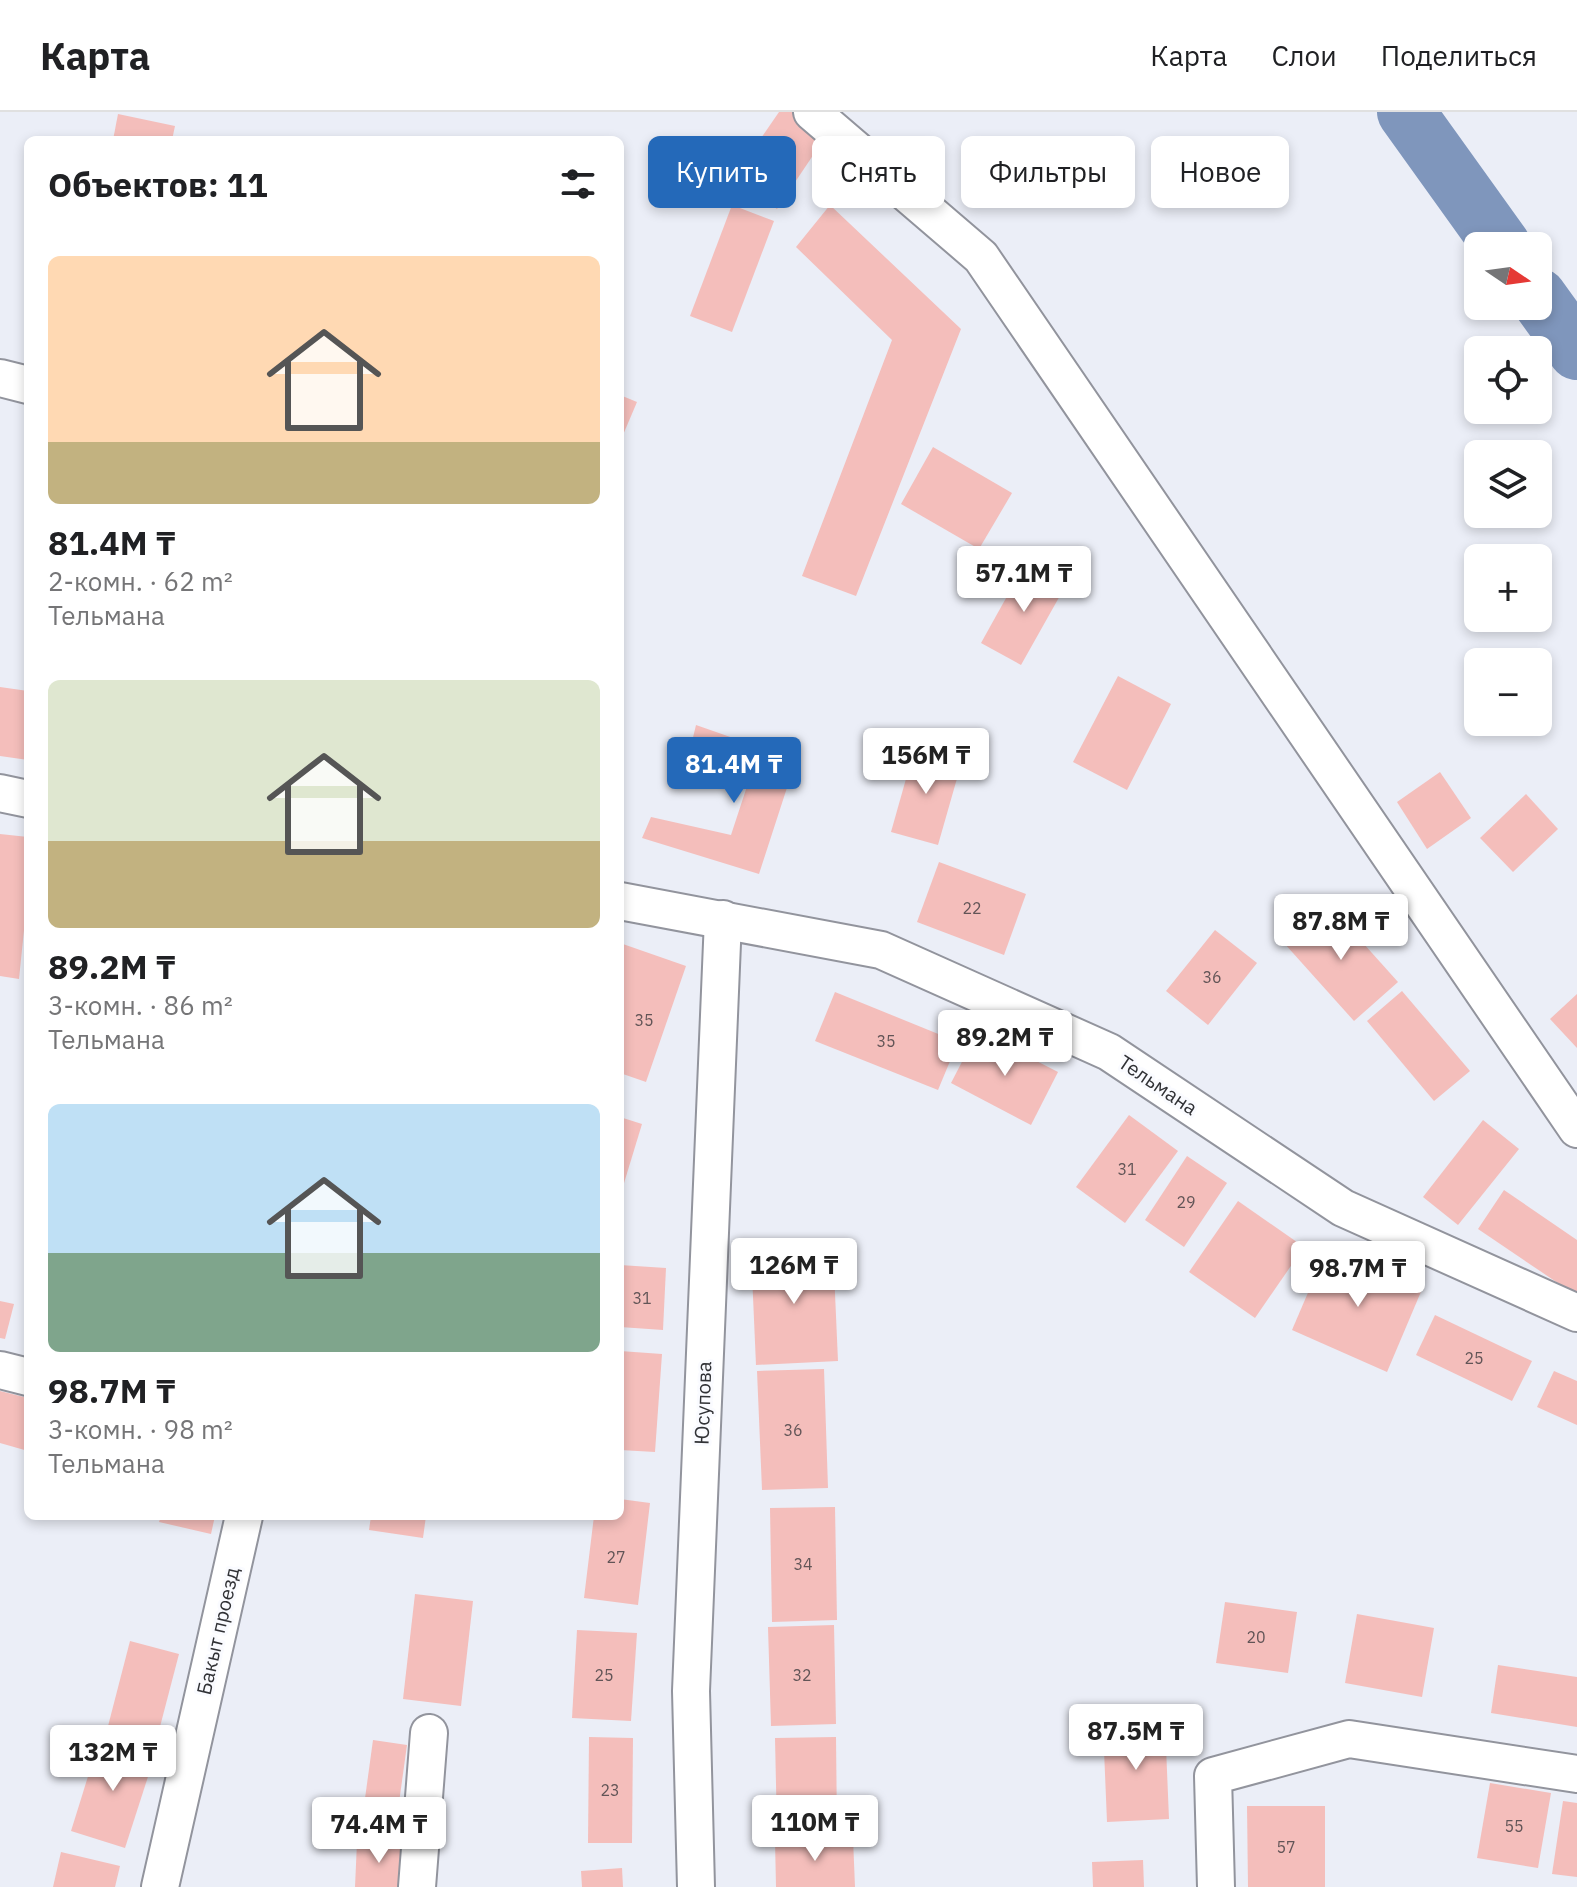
<!DOCTYPE html>
<html lang="ru">
<meta charset="utf-8">
<style>
body{margin:0;font-family:"IBM Plex Sans",sans-serif;background:#f6f6f6;color:#202124;height:100vh;display:flex;flex-direction:column;font-size:30px;white-space:nowrap}
*{box-sizing:border-box;margin:0}
p{font-size:26px;color:#757577}
.icon{flex:none;width:44px;height:44px;fill:none;stroke:currentColor;stroke-width:2;stroke-linecap:round;stroke-linejoin:round}
.map{position:relative;flex:1;overflow:hidden}
.details{position:absolute;left:24px;top:24px;width:600px;height:1384px;display:flex;flex-direction:column;background:#fff;border-radius:12px;box-shadow:0 4px 12px #0003}
.details>*{flex:none}
.banner{position:absolute;left:648px;top:24px;width:760px;height:72px;display:flex;gap:16px}
.needle{width:52px;rotate:103deg}
.controls{position:absolute;left:1464px;top:120px;display:grid;gap:16px}
.controls a{display:grid;place-items:center;width:88px;height:88px;border-radius:12px;background:#fff;box-shadow:0 4px 12px #0003;font-size:40px}
.price{position:absolute;translate:-50% -68px;padding:0 18px;border-radius:8px;background:#fff;color:#222;font-size:26px;line-height:52px;filter:drop-shadow(0 2px 4px #0008)}
.price::after{content:'';position:absolute;left:50%;top:48px;width:24px;height:18px;margin-left:-12px;background:inherit;clip-path:polygon(0 0,100% 0,50% 100%)}
.price.active{background:#2469b9;color:#fff}
ul{padding:0;list-style:none}
li{display:grid;align-content:center;gap:16px;height:424px;padding:0 24px}
li span{display:grid;place-items:center;height:248px;border-radius:12px;color:#555}
li>.icon{margin-inline-start:auto}
span .icon{width:144px;height:144px;fill:#fffc;stroke-width:1}
li b{font-size:34px}
h2{display:flex;justify-content:space-between;align-items:center;height:96px;padding:0 24px;font-size:34px}
.tag{padding:0 28px;border-radius:12px;background:#fff;box-shadow:0 4px 12px #0003;font-size:28px;line-height:72px}
.tag.active{background:#2469b9;color:#fff}
header{display:flex;align-items:center;gap:48px;box-sizing:border-box;height:112px;padding:0 40px;background:#fff;border-bottom:2px solid #e0e0e0}
header strong{font-size:38px}
nav{display:flex;gap:44px;margin-inline-start:auto;font-size:28px}
.map>svg:first-child{display:block}
.lines{fill:none;stroke-linecap:round;stroke-linejoin:round}
.river{stroke:#7f96bc;stroke-width:58}
.building{fill:#f4bebb}
.street-casing{stroke:#92949d;stroke-width:40}
.street{stroke:#fff;stroke-width:36}
.labels{text-anchor:middle;stroke-width:6;stroke-linejoin:round;paint-order:stroke}
.number-label{font-size:16px;fill:#625557}
.street-label{font-size:20px;fill:#313236;stroke:#fafbff}
</style>
<header>
<strong>Карта</strong>
<nav><a>Карта</a><a>Слои</a><a>Поделиться</a></nav>
</header>
<div class="map">
<svg width="1577" height="1775" viewBox="0 0 1577 1775">
<rect width="100%" height="100%" fill="#ebeef7"/>
<g class="lines">
<!-- river -->
<g class="river">
<polyline points="1406,0 1502,134"/>
<polyline points="1538,185 1577,239"/>
</g>
</g>
<!-- building -->
<g class="building">
<polygon points="779,0 792,0 826,24 777,97 733,67"/>
<polygon points="118,2 175,14 172,28 113,28"/>
<polygon points="732,93 774,109 732,220 690,204"/>
<polygon points="830,93 961,217 856,484 802,464 892,228 796,135"/>
<polygon points="620,283 637,290 620,330"/>
<polygon points="933,335 1012,381 979,437 901,392"/>
<polygon points="1026,450 1066,473 1021,553 981,531"/>
<polygon points="1118,564 1171,592 1127,678 1073,650"/>
<polygon points="0,575 28,579 28,648 0,644"/>
<polygon points="696,613 796,648 759,762 642,726 651,705 731,723 752,659 689,642"/>
<polygon points="915,635 962,649 938,733 891,720"/>
<polygon points="1440,660 1471,706 1427,737 1397,690"/>
<polygon points="1526,682 1558,717 1513,760 1480,726"/>
<polygon points="0,722 28,725 28,779 19,867 0,864"/>
<polygon points="939,750 1026,782 1004,843 917,810"/>
<polygon points="1328,792 1398,870 1354,909 1284,831"/>
<polygon points="1215,818 1257,851 1208,913 1166,879"/>
<polygon points="620,831 686,854 646,970 620,961"/>
<polygon points="1402,879 1470,959 1434,989 1367,909"/>
<polygon points="835,880 958,930 938,978 815,929"/>
<polygon points="1577,882 1577,936 1550,907"/>
<polygon points="978,919 1058,960 1031,1013 951,971"/>
<polygon points="1129,1003 1178,1039 1125,1111 1076,1075"/>
<polygon points="620,1005 642,1012 621,1081 620,1081"/>
<polygon points="1483,1008 1519,1037 1458,1113 1423,1085"/>
<polygon points="1187,1044 1227,1071 1184,1135 1145,1108"/>
<polygon points="1504,1078 1577,1128 1577,1184 1478,1117"/>
<polygon points="1238,1089 1304,1135 1255,1206 1189,1160"/>
<polygon points="1328,1134 1423,1175 1387,1260 1292,1218"/>
<polygon points="833,1136 838,1249 756,1253 751,1139"/>
<polygon points="620,1153 666,1156 663,1218 620,1215"/>
<polygon points="0,1189 14,1192 5,1227 0,1226"/>
<polygon points="1435,1203 1532,1249 1512,1289 1416,1243"/>
<polygon points="620,1239 662,1242 655,1340 620,1338"/>
<polygon points="824,1257 828,1376 762,1378 757,1259"/>
<polygon points="1554,1259 1577,1269 1577,1313 1537,1295"/>
<polygon points="0,1279 28,1286 28,1339 0,1331"/>
<polygon points="620,1387 650,1391 638,1493 584,1486 594,1404 620,1404"/>
<polygon points="835,1395 837,1508 772,1510 770,1396"/>
<polygon points="161,1404 215,1404 211,1422 159,1410"/>
<polygon points="371,1404 426,1404 423,1426 369,1418"/>
<polygon points="415,1482 473,1489 461,1594 403,1587"/>
<polygon points="1225,1490 1297,1500 1288,1561 1216,1551"/>
<polygon points="1357,1502 1434,1516 1422,1585 1345,1571"/>
<polygon points="834,1513 836,1612 771,1614 768,1515"/>
<polygon points="577,1518 637,1521 631,1609 572,1606"/>
<polygon points="130,1529 179,1542 156,1630 107,1618"/>
<polygon points="1498,1553 1577,1565 1577,1615 1491,1601"/>
<polygon points="1165,1611 1169,1707 1107,1710 1103,1614"/>
<polygon points="589,1625 633,1626 632,1731 588,1731"/>
<polygon points="836,1625 837,1717 777,1718 775,1626"/>
<polygon points="100,1626 155,1643 125,1736 71,1719"/>
<polygon points="373,1628 407,1633 397,1705 363,1701"/>
<polygon points="1490,1671 1551,1681 1538,1756 1477,1746"/>
<polygon points="1563,1689 1577,1691 1577,1765 1552,1762"/>
<polygon points="1247,1694 1325,1694 1325,1775 1248,1775"/>
<polygon points="853,1726 855,1775 776,1775 775,1728"/>
<polygon points="357,1730 402,1732 401,1775 355,1775"/>
<polygon points="61,1740 120,1754 115,1775 53,1775"/>
<polygon points="1143,1748 1144,1775 1093,1775 1092,1750"/>
<polygon points="622,1756 623,1775 582,1775 581,1759"/>
</g>
<g class="lines">
<!-- street casing -->
<g class="street-casing">
<g id="street">
<polyline points="812,0 981,145 1577,1017"/>
<polyline points="0,266 28,273"/>
<polyline points="0,681 28,687"/>
<polyline points="620,789 881,838 1109,940 1343,1096 1577,1201"/>
<polyline points="0,1258 28,1265"/>
<polyline points="160,1775 244,1404"/>
<polyline points="417,1775 429,1621"/>
<polyline points="696,1775 691,1579 723,807"/>
<polyline points="1216,1775 1213,1664 1349,1627 1577,1662"/>
</g>
</g>
<!-- street -->
<use href="#street" class="street"/>
</g>
<g class="labels">
<!-- number labels -->
<g class="number-label">
<text x="972" y="802">22</text>
<text x="1212" y="871">36</text>
<text x="644" y="914">35</text>
<text x="886" y="935">35</text>
<text x="1127" y="1063">31</text>
<text x="1186" y="1096">29</text>
<text x="642" y="1192">31</text>
<text x="1474" y="1252">25</text>
<text x="793" y="1324">36</text>
<text x="616" y="1451">27</text>
<text x="803" y="1458">34</text>
<text x="1256" y="1531">20</text>
<text x="604" y="1569">25</text>
<text x="802" y="1569">32</text>
<text x="610" y="1684">23</text>
<text x="1514" y="1720">55</text>
<text x="1286" y="1741">57</text>
</g>
<!-- street labels -->
<g class="street-label">
<text transform="translate(1158 973) rotate(34)" y="7">Тельмана</text>
<text transform="translate(703 1291) rotate(-88)" y="7">Юсупова</text>
<text transform="translate(218 1519) rotate(-77)" y="7">Бакыт проезд</text>
</g>
</g>
</svg>
<div class="controls">
<a><svg class="needle" viewBox="-14 -14 28 28"><path d="M0-13l5 13h-10z" fill="#e53935"/><path d="M0 13l5-13h-10z" fill="#757577"/></svg></a>
<a><svg class="icon" aria-label="locate" viewBox="0 0 24 24"><circle cx="12" cy="12" r="6"/><path d="M12 2v4M12 18v4M2 12h4M18 12h4"/></svg></a>
<a><svg class="icon" aria-label="layers" viewBox="0 0 24 24"><path d="M12 4l9 5-9 5-9-5zM3 14l9 5 9-5"/></svg></a>
<a>+</a>
<a>−</a>
</div>
<b class="price" style="left:1024px;top:502px">57.1M ₸</b>
<b class="price" style="left:926px;top:684px">156M ₸</b>
<b class="price active" style="left:734px;top:693px">81.4M ₸</b>
<b class="price" style="left:1341px;top:850px">87.8M ₸</b>
<b class="price" style="left:1005px;top:966px">89.2M ₸</b>
<b class="price" style="left:794px;top:1194px">126M ₸</b>
<b class="price" style="left:1358px;top:1197px">98.7M ₸</b>
<b class="price" style="left:1136px;top:1660px">87.5M ₸</b>
<b class="price" style="left:113px;top:1681px">132M ₸</b>
<b class="price" style="left:815px;top:1751px">110M ₸</b>
<b class="price" style="left:379px;top:1753px">74.4M ₸</b>
<div class="banner">
<a class="tag active">Купить</a>
<a class="tag">Снять</a>
<a class="tag">Фильтры</a>
<a class="tag">Новое</a>
</div>
<section class="details">
<h2>Объектов: 11<svg class="icon" aria-label="filters" viewBox="0 0 24 24"><path d="M4 7h16M4 17h16"/><circle cx="9" cy="7" r="2"/><circle cx="15" cy="17" r="2"/></svg></h2>
<ul>
<li><span style="background:linear-gradient(#ffd9b3 75%,#c2b280 0)"><svg class="icon" aria-label="home" viewBox="0 0 24 24"><path d="M3 11l9-7 9 7M6 9v11h12V9"/></svg></span><div><b>81.4M ₸</b><p>2-комн. · 62 m²</p><p>Тельмана</p></div></li>
<li><span style="background:linear-gradient(#dfe7d0 65%,#c2b280 0)"><svg class="icon" aria-label="home" viewBox="0 0 24 24"><path d="M3 11l9-7 9 7M6 9v11h12V9"/></svg></span><div><b>89.2M ₸</b><p>3-комн. · 86 m²</p><p>Тельмана</p></div></li>
<li><span style="background:linear-gradient(#bfe0f5 60%,#7fa58c 0)"><svg class="icon" aria-label="home" viewBox="0 0 24 24"><path d="M3 11l9-7 9 7M6 9v11h12V9"/></svg></span><div><b>98.7M ₸</b><p>3-комн. · 98 m²</p><p>Тельмана</p></div></li>
</ul>
</section>
</div>
